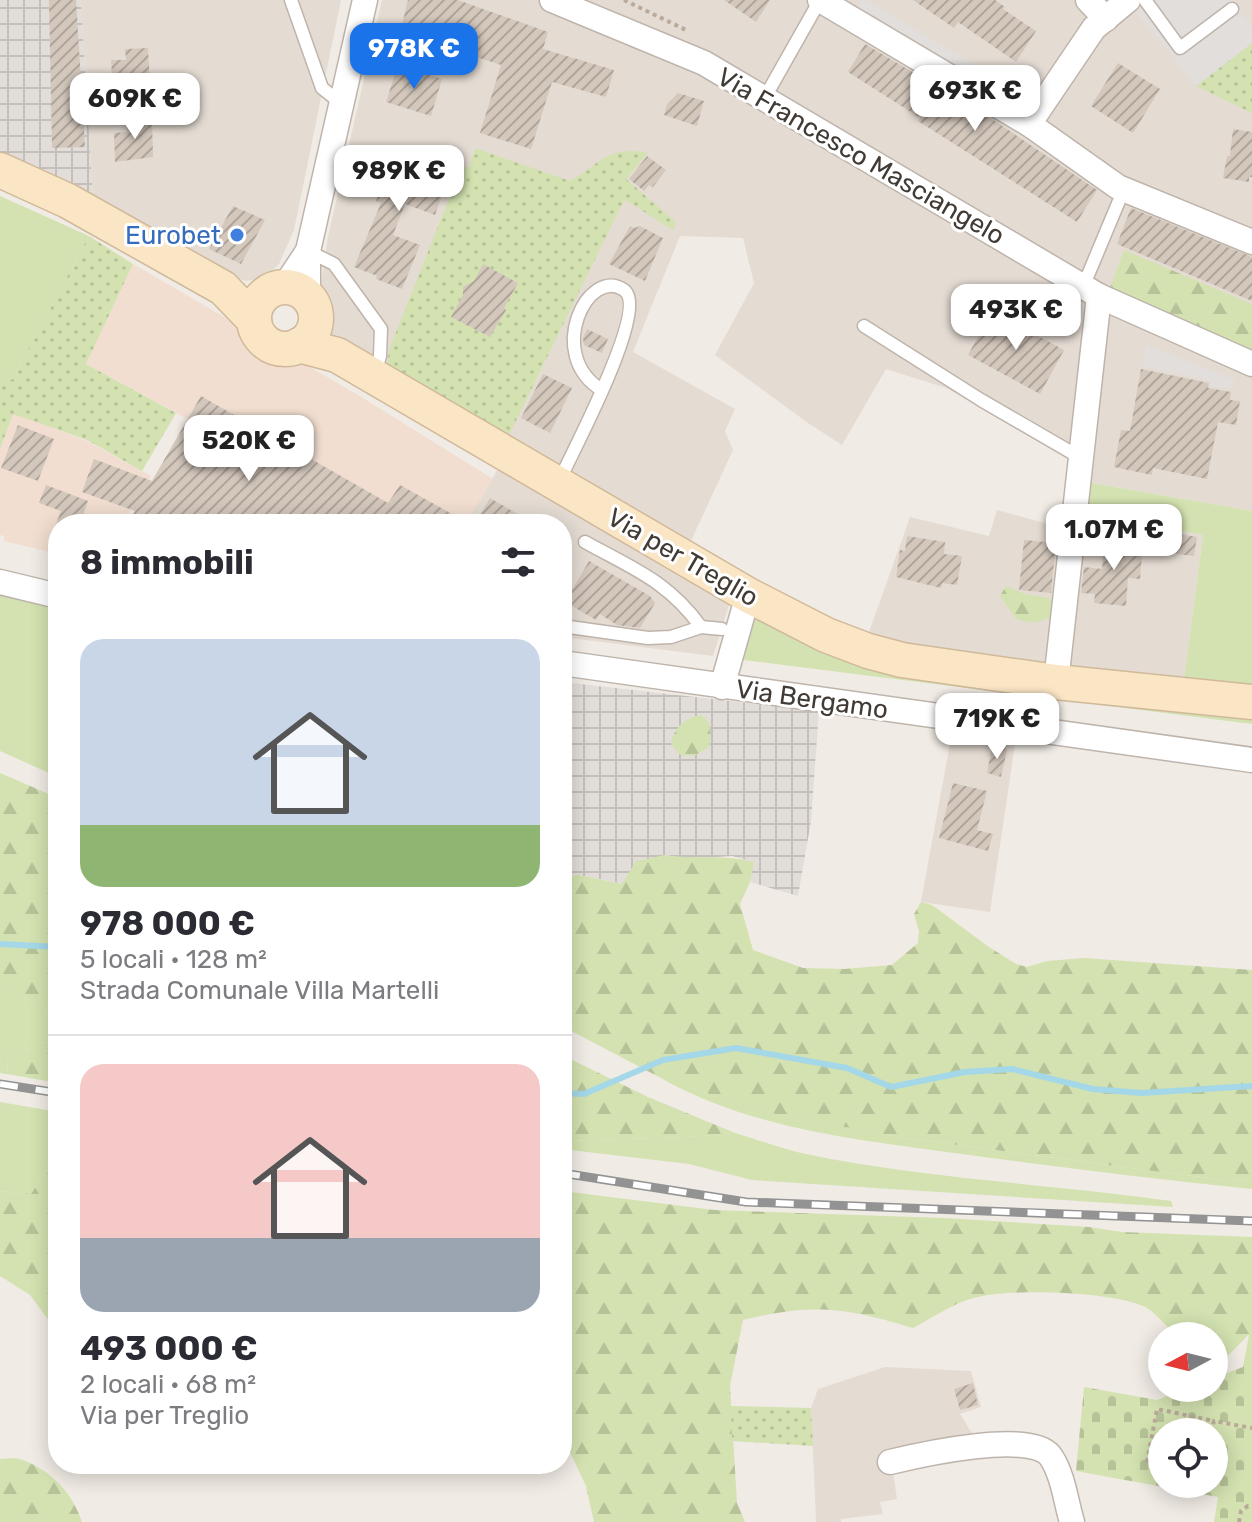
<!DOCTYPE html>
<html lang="it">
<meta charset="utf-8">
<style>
body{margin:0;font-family:Rubik,sans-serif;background:#f7f7f7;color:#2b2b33;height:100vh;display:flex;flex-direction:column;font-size:30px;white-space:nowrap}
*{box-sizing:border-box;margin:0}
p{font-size:26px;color:#7c7c81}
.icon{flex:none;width:44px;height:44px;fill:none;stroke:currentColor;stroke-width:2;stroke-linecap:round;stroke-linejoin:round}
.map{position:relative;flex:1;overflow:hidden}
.drawer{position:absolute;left:48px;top:514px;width:524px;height:960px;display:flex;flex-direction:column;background:#fff;border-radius:32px;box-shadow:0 4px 20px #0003}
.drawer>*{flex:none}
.needle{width:52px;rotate:263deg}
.controls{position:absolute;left:1148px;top:1322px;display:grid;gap:16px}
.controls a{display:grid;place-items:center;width:80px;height:80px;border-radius:50%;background:#fff;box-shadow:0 4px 20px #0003;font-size:40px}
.price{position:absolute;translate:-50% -68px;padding:0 18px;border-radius:16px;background:#fff;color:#222;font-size:26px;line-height:52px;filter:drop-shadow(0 2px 4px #0008)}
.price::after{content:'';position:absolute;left:50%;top:48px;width:24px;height:18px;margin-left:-12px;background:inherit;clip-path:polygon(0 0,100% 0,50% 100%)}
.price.active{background:#1a73e8;color:#fff}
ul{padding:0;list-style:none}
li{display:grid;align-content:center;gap:16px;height:424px;padding:0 32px}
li+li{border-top:2px solid #e1e1e2}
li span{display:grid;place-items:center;height:248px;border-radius:24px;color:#555}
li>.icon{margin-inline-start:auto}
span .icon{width:144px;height:144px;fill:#fffc;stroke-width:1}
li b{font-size:34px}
h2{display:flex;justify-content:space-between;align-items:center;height:96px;padding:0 32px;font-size:34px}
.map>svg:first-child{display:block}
.residential{fill:#e4dcd3}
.commercial{fill:#f1ded0}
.industrial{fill:url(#industrial-grid)}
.grass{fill:#d3e2b0}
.forest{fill:url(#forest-firs)}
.cemetery{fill:url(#cemetery-stones);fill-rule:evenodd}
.park{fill:url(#park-dots)}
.parking{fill:#e1dedc}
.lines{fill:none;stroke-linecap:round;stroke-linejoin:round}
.stream{stroke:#a4d8e9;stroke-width:6}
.building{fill:url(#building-hatch)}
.service-casing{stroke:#beb4ab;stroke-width:15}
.minor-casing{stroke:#beb4ab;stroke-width:27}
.secondary-casing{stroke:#d0b99a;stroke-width:37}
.path{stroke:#bbaa9a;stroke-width:4;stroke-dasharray:4 4;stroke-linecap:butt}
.service{stroke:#fff;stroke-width:12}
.minor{stroke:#fff;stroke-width:24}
.secondary{stroke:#fae5c5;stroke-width:34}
.rail-casing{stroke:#939393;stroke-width:9}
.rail{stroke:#fff;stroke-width:6;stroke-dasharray:18;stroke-linecap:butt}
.shop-dot{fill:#3f7fe0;stroke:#fff;stroke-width:3}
.labels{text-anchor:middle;stroke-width:6;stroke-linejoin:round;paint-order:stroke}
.street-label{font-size:26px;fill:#423b35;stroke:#fff}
.shop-label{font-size:26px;fill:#366cbe;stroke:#fff;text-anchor:end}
</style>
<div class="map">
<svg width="1252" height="1522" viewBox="0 0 1252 1522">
<defs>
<pattern id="industrial-grid" width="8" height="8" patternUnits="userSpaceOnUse" patternTransform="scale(2)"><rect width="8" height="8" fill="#e2ddd9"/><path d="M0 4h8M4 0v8" fill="none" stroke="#c3bfbb"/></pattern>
<pattern id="forest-firs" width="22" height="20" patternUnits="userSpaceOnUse" patternTransform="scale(2)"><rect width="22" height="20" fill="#d3e2b0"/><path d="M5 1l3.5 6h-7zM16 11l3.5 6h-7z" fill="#b6c398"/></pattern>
<pattern id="cemetery-stones" width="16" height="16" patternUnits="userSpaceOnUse" patternTransform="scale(2)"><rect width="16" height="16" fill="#d3e2b0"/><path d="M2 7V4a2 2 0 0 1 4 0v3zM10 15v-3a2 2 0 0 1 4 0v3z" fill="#b6c398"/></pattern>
<pattern id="park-dots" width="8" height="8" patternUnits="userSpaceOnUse" patternTransform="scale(2)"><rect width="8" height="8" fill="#d3e2b0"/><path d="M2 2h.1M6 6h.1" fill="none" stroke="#b6c398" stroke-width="1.8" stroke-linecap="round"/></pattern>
<pattern id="building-hatch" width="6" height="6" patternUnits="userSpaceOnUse" patternTransform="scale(2)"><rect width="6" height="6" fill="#d4c8bd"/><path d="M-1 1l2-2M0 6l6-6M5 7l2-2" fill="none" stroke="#aea49a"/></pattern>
</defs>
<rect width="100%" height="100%" fill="#f0ebe4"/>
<!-- residential -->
<g class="residential">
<polygon points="81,0 341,0 294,230 279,264 264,278 246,281 215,271 93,201"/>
<polygon points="382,0 1252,0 1252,511 1092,483 1088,512 1203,535 1184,680 1051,666 912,646 869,632 910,517 989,536 997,510 1070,530 1077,461 946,388 886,369 842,445 808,423 715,355 754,283 743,238 680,236 633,352 735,409 725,431 733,450 691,541 335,341 322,325 320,304 323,269 328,237"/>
<polygon points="498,469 729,605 713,656 562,637 562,524 465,524"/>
<polygon points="953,727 1016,738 990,912 921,902"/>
<polygon points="885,1367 971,1371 981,1407 960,1414 985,1454 892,1466 897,1499 880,1502 883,1514 841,1519 841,1522 816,1522 811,1408 818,1389"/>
</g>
<!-- commercial -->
<g class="commercial">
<polygon points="133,264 358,395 493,479 465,524 127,524 188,419 86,364"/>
<polygon points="13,413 87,441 151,476 123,524 58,524 58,554 4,541 4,536 0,535 0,449"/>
</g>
<!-- industrial -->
<g class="industrial">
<polygon points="0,0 81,0 93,201 0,154"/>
<polygon points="562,682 819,711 811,821 798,896 750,882 753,862 732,856 689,859 665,855 623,884 579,875 562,877"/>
</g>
<!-- grass -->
<g class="grass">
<polygon points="0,196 89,236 12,380 0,375"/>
<polygon points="1092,483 1252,511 1252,686 1184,680 1203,535 1087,512"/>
<polygon points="0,595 58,609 58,777 0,751"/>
<polygon points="751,619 1252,716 1252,724 744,660"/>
<polygon points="0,984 58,1016 58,1040 40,1044 8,1058 7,1074 0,1073"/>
<path d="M657 1076 761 1111 898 1137 1153 1171 1225 1180 1252 1179V1189C1155 1179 1058 1167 962 1154 858 1140 749 1129 657 1076Z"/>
<polygon points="0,1102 58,1112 58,1140 51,1145 48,1167 31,1194 0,1191"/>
<path d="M735 1133C759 1140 782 1149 806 1154 926 1179 1050 1184 1171 1201L1173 1207 752 1180 689 1164 562 1149V1141L688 1137Z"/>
</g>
<!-- forest -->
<g class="forest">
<polygon points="1124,250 1252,304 1252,354 1109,291"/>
<path d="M1006 586 1025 594 1049 598 1054 604 1056 612C1044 624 1031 624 1016 619L1000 596Z"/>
<path d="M702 715C712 723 712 735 709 747L694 756 680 755 671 744C674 727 686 717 702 715Z"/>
<polygon points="0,773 58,798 58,1016 0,984"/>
<path d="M665 855C695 860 725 854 754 862L750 882 740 904 753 950 803 968 844 969 892 965 918 943 919 931 914 914 921 902 932 905 989 947 1016 964 1027 967 1047 961 1084 958 1252 970V1179L1225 1180 1153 1171 898 1137 760 1111 657 1076 562 1026V877L579 875 622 884 636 861Z"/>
<polygon points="58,1040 58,1083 7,1074 8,1058 40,1044"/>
<polygon points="562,1055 648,1097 735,1133 688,1137 562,1141"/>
<polygon points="58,1140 58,1333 30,1295 0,1276 0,1191 31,1194 48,1167 51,1145"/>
<path d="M562 1191 714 1210 944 1218 1089 1227 1122 1232 1252 1237V1335H1248L1223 1361 1214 1359V1336H1177C1167 1327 1156 1313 1145 1307 1112 1291 1009 1288 974 1298 955 1302 931 1319 913 1328 845 1307 812 1303 743 1320L730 1386 737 1503 745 1522H594L586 1486 562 1435Z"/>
<path d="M16 1458C48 1467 71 1490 82 1522H0V1459Z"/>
</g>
<!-- cemetery -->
<path class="cemetery" d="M1249 1335H1252V1522H1214L1218 1497 1076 1471 1084 1387 1157 1400 1188 1388H1214V1378L1243 1367ZM1162 1432H1214V1484H1162Z"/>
<!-- park -->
<g class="park">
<polygon points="1252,43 1252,113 1196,86"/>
<path d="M475 148 570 181C601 163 609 145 648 153L626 179 675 221 674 230C656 222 642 208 624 200L507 439 386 371 389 350 462 166 469 168Z"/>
<polygon points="89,236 133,264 86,364 176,413 142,471 87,440 13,414 0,449 0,375 12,380"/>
<polygon points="731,1406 811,1408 813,1446 732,1441"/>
</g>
<!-- parking -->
<g class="parking">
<polygon points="861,0 866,0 969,62 962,74 855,10"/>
<polygon points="1152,0 1232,0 1252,27 1252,43 1196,86 1136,12"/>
<polygon points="1146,345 1235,380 1232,389 1211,386 1211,381 1142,366"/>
</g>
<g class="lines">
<!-- stream -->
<g class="stream">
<polyline points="0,944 58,947"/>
<polyline points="562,1093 584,1094 663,1060 736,1048 847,1068 891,1087 965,1072 1012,1069 1093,1089 1141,1093 1252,1086"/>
</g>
</g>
<!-- building -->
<g class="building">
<polygon points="49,0 76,0 85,147 52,148"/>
<polygon points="408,0 458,0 548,32 543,49 614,70 606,97 552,82 531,149 480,133 501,65 449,48 450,45 400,33"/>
<polygon points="724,0 770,0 756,22"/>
<polygon points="913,0 995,0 1005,7 1003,9 1036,31 1016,62 958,22 954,28"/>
<polygon points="865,44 992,119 1097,190 1077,222 918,121 920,118 848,72"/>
<polygon points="148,48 150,85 113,90 111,60 126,60 125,49"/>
<polygon points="1118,63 1160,89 1133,133 1091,106"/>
<polygon points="398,65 442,79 431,116 386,102"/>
<polygon points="678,93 704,101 697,126 664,115 667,104"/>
<polygon points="152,118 153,157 115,162 114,133 127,132 127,119"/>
<polygon points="1233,129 1252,132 1252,177 1249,177 1249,182 1223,178 1227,156 1230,156"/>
<polygon points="387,146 417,156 419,150 444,159 434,186 444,189 435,215 405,204 393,235 420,245 402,289 376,279 377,276 354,267 381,203 376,201 386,173 378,171"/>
<polygon points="647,156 666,170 653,187 649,185 644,191 629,179"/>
<polygon points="233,206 265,220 241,264 209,249"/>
<polygon points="1131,208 1252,257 1252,301 1117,244"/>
<polygon points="630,226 634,228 640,226 663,238 645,281 609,264"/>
<polygon points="483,264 518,283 504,308 506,310 490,337 451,317 463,295 463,287 474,281"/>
<polygon points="992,311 1064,350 1040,394 968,355"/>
<polygon points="587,329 608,339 602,353 584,345 583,338"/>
<polygon points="1141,369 1209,383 1208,388 1231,392 1230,400 1240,401 1236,425 1218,422 1207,479 1153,468 1152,475 1114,467 1121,430 1130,431"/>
<polygon points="543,374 572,388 550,433 521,418"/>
<polygon points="201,396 388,503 400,485 470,524 127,524 135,511 82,492 94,459 152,481"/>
<polygon points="18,425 54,439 38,481 1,468"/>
<polygon points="46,485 88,501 80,524 56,524 61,511 39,503"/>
<polygon points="490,498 535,524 475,524"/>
<polygon points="1180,534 1197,537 1194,556 1176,554"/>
<polygon points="907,536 945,542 944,554 962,556 957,585 942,583 941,588 896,577 900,550 905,551"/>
<polygon points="1105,538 1143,542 1140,579 1128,578 1126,606 1094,603 1095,594 1081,593 1084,567 1102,569"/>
<polygon points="1024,540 1056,543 1051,593 1019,590"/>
<polygon points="589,561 650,596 655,603 640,628 617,625 600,614 596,620 565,602"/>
<polygon points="992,746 1007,749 1001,777 987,773"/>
<polygon points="953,783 987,791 977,830 993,834 988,851 939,838"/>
<polygon points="973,1383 978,1405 960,1410 954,1389"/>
</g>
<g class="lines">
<!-- service casing -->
<g class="service-casing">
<g id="service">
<polyline points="291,0 322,88 341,103"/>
<polyline points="1145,0 1180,48 1232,9"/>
<polyline points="764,99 820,0"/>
<polyline points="308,251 334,264 381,329 380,356 375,373"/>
<polyline points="1083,287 1124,189"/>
<polyline points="864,326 981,400 1081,458"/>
<path d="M559 481 564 471C576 445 649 308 624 290 588 265 544 355 602 390"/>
<path d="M585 542C632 568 668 581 701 627"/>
<polyline points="562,626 648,638 671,637 701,627 722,629"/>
</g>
</g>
<!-- minor casing -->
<g class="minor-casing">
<g id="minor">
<polyline points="552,0 704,63 1099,296 1252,364"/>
<polyline points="820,0 1029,124 1118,187 1252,242"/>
<polyline points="1088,0 1106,19"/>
<polyline points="1029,124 1094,28 1128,0"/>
<polyline points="284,287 308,251"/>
<polyline points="308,298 308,251 365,0"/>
<polyline points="0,582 58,596"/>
<polyline points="562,663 1252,760"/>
<polyline points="1056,682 1099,296"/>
<polyline points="722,687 748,595"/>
<path d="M890 1462C919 1455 1033 1429 1051 1457 1063 1475 1066 1502 1072 1522"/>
</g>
</g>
<!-- secondary casing -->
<g class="secondary-casing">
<g id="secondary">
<polyline points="0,170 68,201 223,288 254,320"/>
<circle cx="285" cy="318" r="31"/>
<polyline points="299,345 337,355 748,595 826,635 868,651 902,660 1056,682 1252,702"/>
</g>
</g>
<!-- path -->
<g class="path">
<polyline points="624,0 686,30"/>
<polyline points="1211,1432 1214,1421 1252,1428"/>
<polyline points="1147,1462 1157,1409 1214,1421"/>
<polyline points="1239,1522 1241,1511 1248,1506 1252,1507"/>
</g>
<!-- service -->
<use href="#service" class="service"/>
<!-- minor -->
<use href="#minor" class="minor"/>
<!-- secondary -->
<use href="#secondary" class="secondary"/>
<!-- rail casing -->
<g class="rail-casing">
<g id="rail">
<polyline points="0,1084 58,1093"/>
<polyline points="562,1173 746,1202 1252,1221"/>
</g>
</g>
<!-- rail -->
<use href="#rail" class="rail"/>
</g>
<!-- markers -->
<circle class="shop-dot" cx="237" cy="235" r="8"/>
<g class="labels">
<!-- street labels -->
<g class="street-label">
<text transform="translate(861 156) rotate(30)" y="9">Via Francesco Masciangelo</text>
<text transform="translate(683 557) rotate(30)" y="9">Via per Treglio</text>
<text transform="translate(812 699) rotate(8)" y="9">Via Bergamo</text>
</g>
<!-- shop labels -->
<g class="shop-label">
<text x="221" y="244">Eurobet</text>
</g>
</g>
</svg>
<div class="controls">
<a><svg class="needle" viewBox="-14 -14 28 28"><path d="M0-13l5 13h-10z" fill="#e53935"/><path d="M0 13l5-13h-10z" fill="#7c7c81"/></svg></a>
<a><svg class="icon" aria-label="locate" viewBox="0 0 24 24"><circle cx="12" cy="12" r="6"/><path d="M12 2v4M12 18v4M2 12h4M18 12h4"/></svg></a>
</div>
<b class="price active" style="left:414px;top:91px">978K €</b>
<b class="price" style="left:975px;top:133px">693K €</b>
<b class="price" style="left:135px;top:141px">609K €</b>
<b class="price" style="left:399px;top:213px">989K €</b>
<b class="price" style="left:1016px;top:352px">493K €</b>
<b class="price" style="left:249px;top:483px">520K €</b>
<b class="price" style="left:1114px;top:572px">1.07M €</b>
<b class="price" style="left:997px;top:761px">719K €</b>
<section class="drawer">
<h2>8 immobili<svg class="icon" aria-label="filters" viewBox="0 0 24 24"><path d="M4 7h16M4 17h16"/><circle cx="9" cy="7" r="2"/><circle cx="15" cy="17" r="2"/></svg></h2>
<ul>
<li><span style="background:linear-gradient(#c9d6e8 75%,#8fb573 0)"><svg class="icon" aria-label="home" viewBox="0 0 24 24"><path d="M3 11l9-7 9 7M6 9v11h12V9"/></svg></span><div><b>978 000 €</b><p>5 locali · 128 m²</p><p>Strada Comunale Villa Martelli</p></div></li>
<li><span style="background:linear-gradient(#f6c9c9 70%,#9aa5b1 0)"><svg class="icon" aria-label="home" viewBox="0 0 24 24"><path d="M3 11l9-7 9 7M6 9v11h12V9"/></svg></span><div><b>493 000 €</b><p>2 locali · 68 m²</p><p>Via per Treglio</p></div></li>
</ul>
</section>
</div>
